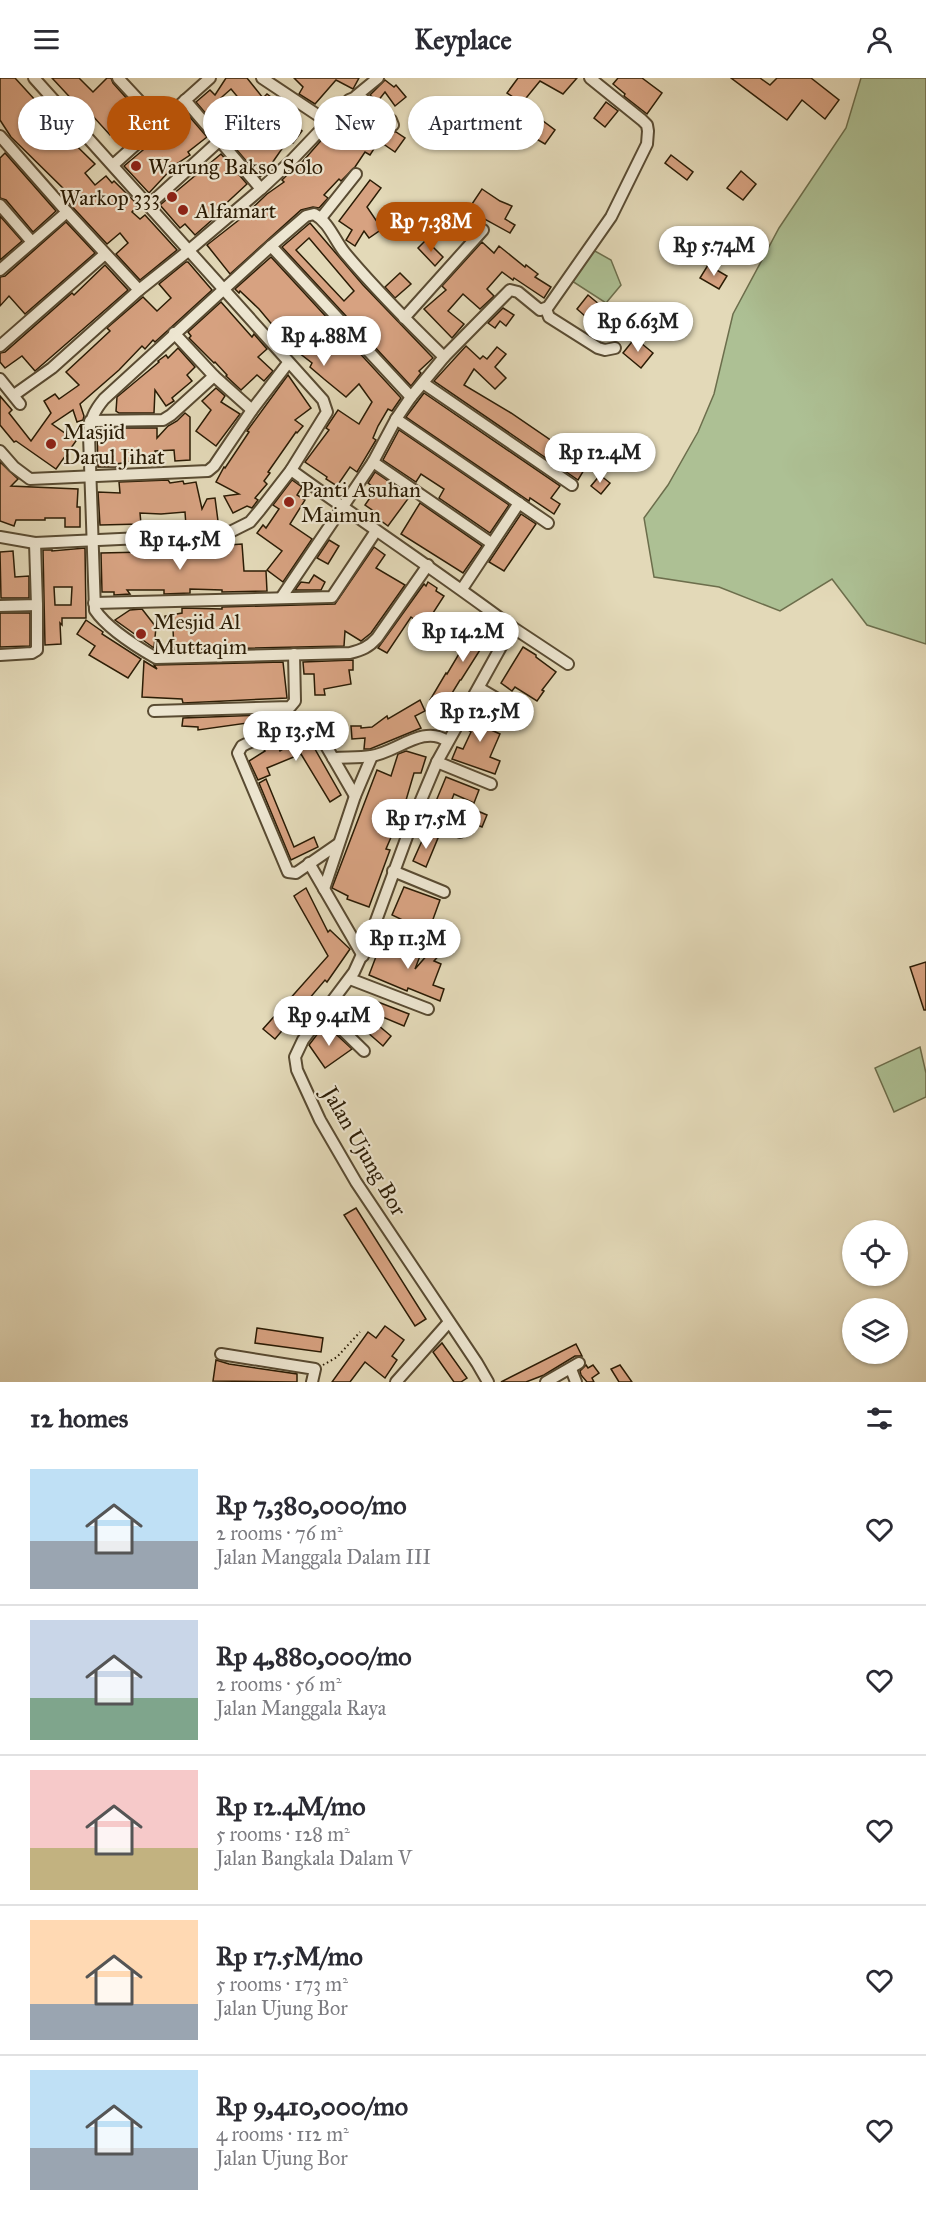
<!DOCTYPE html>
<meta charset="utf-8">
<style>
body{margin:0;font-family:"IM FELL Great Primer",serif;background:#f7f7f7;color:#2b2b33;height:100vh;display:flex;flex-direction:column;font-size:22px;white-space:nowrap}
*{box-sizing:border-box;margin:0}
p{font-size:20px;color:#7c7c81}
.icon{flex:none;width:33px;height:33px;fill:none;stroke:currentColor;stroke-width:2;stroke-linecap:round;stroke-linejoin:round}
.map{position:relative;height:1304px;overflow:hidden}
.side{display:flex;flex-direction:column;background:#fff;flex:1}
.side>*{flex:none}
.top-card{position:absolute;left:18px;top:18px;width:600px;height:54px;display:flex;gap:12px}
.tools{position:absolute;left:842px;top:1142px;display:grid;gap:12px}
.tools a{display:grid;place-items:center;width:66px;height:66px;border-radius:50%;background:#fff;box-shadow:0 2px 4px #0004;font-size:30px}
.price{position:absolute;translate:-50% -51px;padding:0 14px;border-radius:21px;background:#fff;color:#222;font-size:20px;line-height:39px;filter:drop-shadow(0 2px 3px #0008)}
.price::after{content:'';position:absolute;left:50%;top:36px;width:18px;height:14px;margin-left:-9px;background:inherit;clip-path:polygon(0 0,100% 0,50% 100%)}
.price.on{background:#b45309;color:#fff}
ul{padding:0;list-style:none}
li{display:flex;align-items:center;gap:18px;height:150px;padding:0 30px}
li+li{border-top:2px solid #e1e1e2}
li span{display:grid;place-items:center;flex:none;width:168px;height:120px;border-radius:0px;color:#555}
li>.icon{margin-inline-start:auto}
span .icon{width:72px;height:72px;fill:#fffc;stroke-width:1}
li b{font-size:26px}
h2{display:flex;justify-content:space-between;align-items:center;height:72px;padding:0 30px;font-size:26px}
.chip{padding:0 21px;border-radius:27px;background:#fff;box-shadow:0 2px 4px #0004;font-size:21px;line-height:54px}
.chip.on{background:#b45309;color:#fff}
header{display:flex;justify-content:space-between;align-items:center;height:78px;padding:0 30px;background:#fff;font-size:27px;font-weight:700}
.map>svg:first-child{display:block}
.green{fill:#adc094;stroke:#6c6e4c;stroke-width:1.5}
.building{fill:#d7a281;stroke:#2b1c05;stroke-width:1.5;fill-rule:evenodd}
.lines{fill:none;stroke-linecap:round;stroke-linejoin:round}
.minor-casing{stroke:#594b32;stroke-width:14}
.path{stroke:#2b1c05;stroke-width:2;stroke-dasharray:1.5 3;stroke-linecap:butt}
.minor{stroke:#ede6d1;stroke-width:10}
.poi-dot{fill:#8f2418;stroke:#ede6d1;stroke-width:2}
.labels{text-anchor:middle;stroke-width:4.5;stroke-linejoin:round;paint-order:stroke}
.poi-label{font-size:22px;fill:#2b1c05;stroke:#ede6d1;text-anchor:start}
.street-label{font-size:22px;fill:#2b1c05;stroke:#ede6d1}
</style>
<header><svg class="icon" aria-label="menu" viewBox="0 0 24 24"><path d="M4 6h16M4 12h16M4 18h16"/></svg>Keyplace<svg class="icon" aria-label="person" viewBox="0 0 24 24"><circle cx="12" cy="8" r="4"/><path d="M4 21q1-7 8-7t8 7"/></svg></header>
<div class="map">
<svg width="926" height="1304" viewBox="0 0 926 1304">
<rect width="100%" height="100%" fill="#e3d9b8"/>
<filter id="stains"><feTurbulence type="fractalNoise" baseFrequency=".00333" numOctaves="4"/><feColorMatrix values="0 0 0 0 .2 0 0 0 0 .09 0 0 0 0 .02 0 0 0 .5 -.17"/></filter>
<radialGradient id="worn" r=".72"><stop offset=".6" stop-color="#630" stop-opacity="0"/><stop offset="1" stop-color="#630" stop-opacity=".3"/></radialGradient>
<!-- green -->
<g class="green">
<polygon points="861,0 926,0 926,566 867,547 832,501 780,533 719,509 654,499 644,440 668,407 698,354 714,316 733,236 779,150 846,50"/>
<polygon points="593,172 611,182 621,207 606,225 572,203"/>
<polygon points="920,969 926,995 926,1019 894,1034 875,990"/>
</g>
<!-- building -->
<g class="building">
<polygon points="0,0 15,0 36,23 44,36 95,86 85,95 95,107 106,98 112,105 114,103 138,127 132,134 140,141 145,137 177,172 140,202 116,176 128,165 120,155 107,166 67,123 72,119 11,59 0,42"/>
<polygon points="52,0 79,0 93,14 107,0 111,0 113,5 146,42 132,55 122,45 110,57 81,25 78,28"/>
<path d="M226 0H247L263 20 267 16 279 25 281 22 298 33 290 44 302 53 293 65 288 62 270 88 271 89 260 99 196 24 210 12 215 17ZM231 11 246 29 251 24 269 38 264 45 268 48 253 67 214 26Z"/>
<polygon points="294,0 359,0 353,11 336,2 315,26 299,16 303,9"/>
<polygon points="518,0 577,0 563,16 540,3 522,25 507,15"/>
<polygon points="618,0 642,0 662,15 647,36 624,18 625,16 613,6"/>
<polygon points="731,0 760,0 770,7 777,0 811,0 839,22 825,41 802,22 787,42"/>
<polygon points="385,2 394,9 396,7 406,19 395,28 385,14 378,23 370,17"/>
<polygon points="606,24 618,33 605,49 594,40"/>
<polygon points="358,27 385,47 389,53 396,54 405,60 395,74 379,63 370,77 365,74 355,89 341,103 339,101 324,117 328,120 319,130 313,129 301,132 230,196 207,167 244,138 267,116 284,104 282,102 294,90 296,91 332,50 336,53"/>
<polygon points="423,27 434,36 423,50 412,42"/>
<polygon points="527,31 555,52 545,66 514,48"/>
<polygon points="188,37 207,59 188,74 190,77 175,87 149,115 124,88 149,67 171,53"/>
<polygon points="5,75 56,133 33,154 6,122 0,120 0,80"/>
<polygon points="221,76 247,106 219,132 220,133 211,141 212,142 195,157 185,146 180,150 160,127"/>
<polygon points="671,77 693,94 687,102 665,85"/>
<polygon points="741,93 756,106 743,122 727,110"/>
<polygon points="370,102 381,110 367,129 382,151 369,160 364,153 355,168 346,162 352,152 339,143"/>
<polygon points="482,111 500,123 512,128 505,141 515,147 510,155 468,132"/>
<polygon points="0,138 22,163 0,182"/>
<polygon points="66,144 95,175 25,236 9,218 0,228 0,199 5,198"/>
<path d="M310 145 363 207 433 280 419 293 421 295 411 308 282 169ZM309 160 354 213 344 223 296 172Z"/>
<polygon points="426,162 443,179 435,188 418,170"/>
<polygon points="482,164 494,175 499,168 525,189 526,187 538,196 535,199 551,209 544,220 514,200 513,202 502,194 487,211 494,218 480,231 463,216 448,233 464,246 452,260 424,231 446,212 442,208"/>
<polygon points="271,179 401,320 392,333 388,331 378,348 373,360 376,362 357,394 350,389 337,408 326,401 327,399 305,384 329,352 326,350 338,332 359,346 372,324 359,306 346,319 324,301 310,289 312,285 290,268 259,231 240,213 239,215 235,211"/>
<polygon points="186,184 188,184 212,212 155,264 153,262 145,271 142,268 119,292 80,326 84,338 83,342 77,344 73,332 52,346 76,363 56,391 16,363 14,364 0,347 0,318 12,332 9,335 31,363 51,335 44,323 55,316 59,321 79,307 66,294 110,253 107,250 143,219 157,233 171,220 159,206"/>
<polygon points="105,187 128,212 35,293 22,278 5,290 0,284 0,275 5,274 72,215 74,217"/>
<polygon points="708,187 727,198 719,211 700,200"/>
<polygon points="400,195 411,206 395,220 385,209"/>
<polygon points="588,217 606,232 593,245 577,231"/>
<polygon points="221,224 252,259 254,256 267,271 258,279 273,293 264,303 257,297 241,312 226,298 227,297 215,284 214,285 189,260 191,258 188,254"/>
<polygon points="503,230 514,237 506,248 500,243 495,250 488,245"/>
<polygon points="635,260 653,275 641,290 623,275"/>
<polygon points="466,268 480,281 483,278 487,281 497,269 506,276 495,289 506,300 495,311 474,291 464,307 511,335 587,387 578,402 434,303"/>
<polygon points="178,270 195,289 187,297 192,303 172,320 174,323 166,328 155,312 154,335 119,335 116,333 117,319 159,284 158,283 166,277 168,280"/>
<polygon points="288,297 311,330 295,342 303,348 297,355 296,354 268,394 270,395 264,403 267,406 255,420 258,422 252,430 247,428 233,435 224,418 239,416 216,404 224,389 225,390 249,354 247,353"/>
<polygon points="216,310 225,318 221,324 240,336 216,368 196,353 211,332 202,323"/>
<polygon points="424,315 560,408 551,420 560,426 554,436 530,420 529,423 406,339"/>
<polygon points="185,335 190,339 190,382 175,383 174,372 155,373 156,384 130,384 116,386 116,389 98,389 97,350 157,350 157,360 168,348 177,343"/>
<polygon points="399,352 509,427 490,455 439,420 444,411 421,396 416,404 383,382"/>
<polygon points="0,384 18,401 11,408 78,411 77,429 80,429 80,449 65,449 65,440 45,440 45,442 16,442 14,448 0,443"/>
<polygon points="375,394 410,418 388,448 376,439 378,436 365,427 376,411 368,405"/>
<polygon points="600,397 610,405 601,416 591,408"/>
<polygon points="168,402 170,405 183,403 184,406 196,404 202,431 207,421 215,420 218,443 186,448 185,434 161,436 140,435 141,446 100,447 98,414 120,415 119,404"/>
<polygon points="292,402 302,409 297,417 305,422 290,446 312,461 283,504 267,492 282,473 257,455 263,447 266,450 279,431 273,427"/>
<polygon points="420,425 482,468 463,495 401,456"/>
<polygon points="521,436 536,446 504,493 489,484"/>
<polygon points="329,462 339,468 328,486 317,480"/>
<polygon points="242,466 244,493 266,493 267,513 222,514 222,512 190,511 190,515 164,516 164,512 127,512 130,516 114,517 114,514 102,514 101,475 144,474 144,469 196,468 196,471 230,469 229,467"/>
<polygon points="374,469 385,477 376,490 405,507 371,555 361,563 345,553 344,568 174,572 173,551 166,551 165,538 182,535 182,530 222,531 222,529 335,526"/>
<path d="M85 470 86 540H62V547L60 545 61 566 45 567 43 472H52V473ZM54 509H72L71 527H55Z"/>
<polygon points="13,473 15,499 29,498 29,520 1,520 0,474"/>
<polygon points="314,497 325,504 321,512 295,512 301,504 309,505"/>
<polygon points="428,504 437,510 436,513 444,518 424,549 411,539 387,575 378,570 424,506 426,508"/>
<polygon points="142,531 156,549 154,570 115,542 130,532"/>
<polygon points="0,535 30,535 30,568 0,569"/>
<polygon points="484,540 497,547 487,565 485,564 461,602 460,602 443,630 430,622 446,595 447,596 469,559 472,561"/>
<polygon points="86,542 103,554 102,556 141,581 128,600 89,577 95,568 77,556"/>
<polygon points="523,569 536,577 536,579 556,594 542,612 544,613 537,623 515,609 512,613 501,605"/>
<polygon points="353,582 353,592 349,592 351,606 324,611 325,617 315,617 314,596 304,596 303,584"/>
<polygon points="144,583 157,591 154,587 283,584 287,620 183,625 182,621 142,619"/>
<polygon points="420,622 425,633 415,638 421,650 370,671 364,671 365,660 352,661 351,648 361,648 361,650 372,649 387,638 388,641"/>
<polygon points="484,627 497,633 489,651 500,656 490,679 500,683 495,696 452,681 457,669 463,671 471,654 468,652 473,640 478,642"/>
<polygon points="263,637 264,643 248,650 247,645 198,652 198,649 182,648 183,640"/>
<polygon points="303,650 341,717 330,724 301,676 267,690 270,697 258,702 249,683 265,673 263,670 275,663 280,673 296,663 292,657"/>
<polygon points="406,673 426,679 421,695 414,695 404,729 386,771 390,772 369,829 347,821 348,818 332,810 377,692 391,698 398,676"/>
<polygon points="446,699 479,712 474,725 454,716 447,734 434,728"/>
<polygon points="266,701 294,769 314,759 318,769 291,782 259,705"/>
<polygon points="473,731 487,737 482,749 468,743"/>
<polygon points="426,754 438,760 426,789 413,783"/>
<polygon points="404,809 440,822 428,855 410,848 411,846 392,837"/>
<polygon points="306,810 328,854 330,852 350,871 327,904 325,902 275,961 263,951 328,878 294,818"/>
<polygon points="382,863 420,878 415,891 429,875 434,873 438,866 444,872 434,883 441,886 433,907 444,911 440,923 408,910 407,913 369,897"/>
<polygon points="926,884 926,932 924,932 910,889"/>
<polygon points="378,924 409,936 404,948 373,935"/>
<polygon points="366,937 391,958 383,968 359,947"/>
<polygon points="325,946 352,971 325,990 309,967"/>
<polygon points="356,1130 426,1241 415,1248 344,1137"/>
<polygon points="385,1248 404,1262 392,1278 397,1282 385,1300 365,1284 350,1304 332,1304 368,1254 376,1260"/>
<polygon points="257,1250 323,1260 321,1274 255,1265"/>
<polygon points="442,1265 467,1300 461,1304 454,1304 433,1274"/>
<polygon points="576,1266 582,1278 575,1278 544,1297 526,1304 501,1304"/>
<polygon points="216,1282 229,1286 297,1296 297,1304 213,1303"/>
<polygon points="586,1287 588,1290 593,1287 599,1295 592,1300 594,1304 587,1304 581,1297 580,1293"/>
<polygon points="620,1287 632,1304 619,1304 611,1291"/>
</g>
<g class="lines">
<!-- minor casing -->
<g class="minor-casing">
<g id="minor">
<polyline points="118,0 159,44"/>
<polyline points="262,0 328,44"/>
<polyline points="356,18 378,0"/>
<polyline points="185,22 261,111"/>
<polyline points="0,58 67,134 0,192"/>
<polyline points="113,87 210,0"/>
<polyline points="150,126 220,62"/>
<polyline points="0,127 32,164"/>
<polyline points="67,134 139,212"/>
<polyline points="321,140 356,96"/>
<polyline points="271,168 411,319"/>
<polyline points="546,231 549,239 598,270 605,272 615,270"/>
<polyline points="404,240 483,152"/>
<polyline points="0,268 105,176"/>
<polyline points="214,298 252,332"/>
<polyline points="0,301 20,326"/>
<polyline points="423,305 572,407"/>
<polyline points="14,317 52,290 139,212 188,173 261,111 291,83 349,22 359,18 391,42 393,47"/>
<polyline points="396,341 548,445"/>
<polyline points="90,343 163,342 171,337 214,298 174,255"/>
<polyline points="0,373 14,389 30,401 208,393 214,388 252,332 288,285"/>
<polyline points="373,384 491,465"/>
<path d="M291 392C364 445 440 495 512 549L437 684 416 734 370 859 354 894 303 962 295 979 297 992 320 1042 356 1104 477 1285 488 1304"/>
<polyline points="0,459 35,465 226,456 250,444 260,432 291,392 327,334 323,322 34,0"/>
<path d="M428 487 377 560C369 569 362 572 350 575L156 580C137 569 107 550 95 532L89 357C90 342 94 333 104 321L271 168 306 138 314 136C329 144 335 163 345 175 376 212 410 246 444 279"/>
<polyline points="462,511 519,425"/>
<polyline points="281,520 373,384 396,341 411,319 444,279 510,212 518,214 540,232 548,229 611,139 647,66 648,53 647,47 642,42 590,0"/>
<polyline points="94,525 332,519 376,453"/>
<polyline points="0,528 37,527 35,465"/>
<polyline points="512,549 568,586"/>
<polyline points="0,577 32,575 37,572 37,527"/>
<polyline points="479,610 518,633"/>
<polyline points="154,633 290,629 295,623 294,576"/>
<path d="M333 680C346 679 359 680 371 678 396 675 423 646 447 663"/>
<polyline points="437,684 491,706"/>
<polyline points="416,734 460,754"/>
<polyline points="338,766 296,795 288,794 238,675 242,668 246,666 292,645 307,641 314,647 355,718"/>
<polyline points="309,785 363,878"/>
<polyline points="393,793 444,814"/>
<polyline points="324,811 355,718 372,678"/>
<polyline points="373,848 429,868"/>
<polyline points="350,901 428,931"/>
<polyline points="324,934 364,973"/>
<polyline points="221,1276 315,1291 312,1304"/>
<polyline points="571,1291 576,1304"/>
<polyline points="396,1304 449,1244"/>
<polyline points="546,1304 579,1285"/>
</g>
</g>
<!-- path -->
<polyline class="path" points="323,1287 337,1279 360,1254"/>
<!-- minor -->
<use href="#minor" class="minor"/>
</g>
<!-- markers -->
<g class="poi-dot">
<circle cx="136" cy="88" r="6"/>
<circle cx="172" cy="119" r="6"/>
<circle cx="183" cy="132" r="6"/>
<circle cx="51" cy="366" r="6"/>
<circle cx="289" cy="424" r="6"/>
<circle cx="141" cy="556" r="6"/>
</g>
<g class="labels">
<!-- poi labels -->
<g class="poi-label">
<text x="148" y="96">Warung Bakso Solo</text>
<text x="160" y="127" text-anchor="end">Warkop 333</text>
<text x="195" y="140">Alfamart</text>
<text x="63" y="361">Masjid<tspan x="63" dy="25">Darul Jihat</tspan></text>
<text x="301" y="419">Panti Asuhan<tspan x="301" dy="25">Maimun</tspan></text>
<text x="153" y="551">Mesjid Al<tspan x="153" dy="25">Muttaqim</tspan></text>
</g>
<!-- street labels -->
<g class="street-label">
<text transform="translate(365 1073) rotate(60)" y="8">Jalan Ujung Bor</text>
</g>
</g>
<rect width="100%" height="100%" filter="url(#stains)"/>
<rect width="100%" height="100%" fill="url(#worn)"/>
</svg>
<div class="tools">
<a><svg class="icon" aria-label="locate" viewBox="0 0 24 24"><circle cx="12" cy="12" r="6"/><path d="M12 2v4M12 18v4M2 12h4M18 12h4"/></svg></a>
<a><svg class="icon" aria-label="layers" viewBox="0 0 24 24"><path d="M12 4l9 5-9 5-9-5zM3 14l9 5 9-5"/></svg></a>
</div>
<b class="price on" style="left:431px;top:175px">Rp 7.38M</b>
<b class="price" style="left:714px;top:199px">Rp 5.74M</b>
<b class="price" style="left:638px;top:275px">Rp 6.63M</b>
<b class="price" style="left:324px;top:289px">Rp 4.88M</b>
<b class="price" style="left:600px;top:406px">Rp 12.4M</b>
<b class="price" style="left:180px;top:493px">Rp 14.5M</b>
<b class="price" style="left:463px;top:585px">Rp 14.2M</b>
<b class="price" style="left:480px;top:665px">Rp 12.5M</b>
<b class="price" style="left:296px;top:684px">Rp 13.5M</b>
<b class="price" style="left:426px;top:772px">Rp 17.5M</b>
<b class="price" style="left:408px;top:892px">Rp 11.3M</b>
<b class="price" style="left:329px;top:969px">Rp 9.41M</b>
<div class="top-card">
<a class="chip">Buy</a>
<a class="chip on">Rent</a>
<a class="chip">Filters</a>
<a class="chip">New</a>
<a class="chip">Apartment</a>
</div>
</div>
<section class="side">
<h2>12 homes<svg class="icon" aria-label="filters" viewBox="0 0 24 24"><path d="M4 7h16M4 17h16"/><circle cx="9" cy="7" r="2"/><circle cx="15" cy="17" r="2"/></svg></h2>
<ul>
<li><span style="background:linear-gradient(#bfe0f5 60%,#9aa5b1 0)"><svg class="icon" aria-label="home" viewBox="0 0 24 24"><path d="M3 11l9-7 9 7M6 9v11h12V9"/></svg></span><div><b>Rp 7,380,000/mo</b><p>2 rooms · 76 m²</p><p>Jalan Manggala Dalam III</p></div><svg class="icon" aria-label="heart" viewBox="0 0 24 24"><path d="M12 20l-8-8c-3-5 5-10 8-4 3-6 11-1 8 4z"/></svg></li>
<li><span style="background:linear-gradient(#c9d6e8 65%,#7fa58c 0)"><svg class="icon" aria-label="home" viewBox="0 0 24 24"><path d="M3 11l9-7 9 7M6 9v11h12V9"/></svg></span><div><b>Rp 4,880,000/mo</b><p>2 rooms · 56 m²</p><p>Jalan Manggala Raya</p></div><svg class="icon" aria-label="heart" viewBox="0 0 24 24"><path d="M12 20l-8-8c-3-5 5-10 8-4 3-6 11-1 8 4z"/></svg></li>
<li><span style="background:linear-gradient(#f6c9c9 65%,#c2b280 0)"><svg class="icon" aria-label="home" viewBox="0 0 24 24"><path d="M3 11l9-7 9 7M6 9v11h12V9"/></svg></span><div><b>Rp 12.4M/mo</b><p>5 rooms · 128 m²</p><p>Jalan Bangkala Dalam V</p></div><svg class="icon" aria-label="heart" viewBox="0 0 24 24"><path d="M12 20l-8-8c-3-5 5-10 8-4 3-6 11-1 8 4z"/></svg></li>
<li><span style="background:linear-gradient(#ffd9b3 70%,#9aa5b1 0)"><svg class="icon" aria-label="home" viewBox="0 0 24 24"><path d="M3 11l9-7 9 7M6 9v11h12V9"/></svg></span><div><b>Rp 17.5M/mo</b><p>5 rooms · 173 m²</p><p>Jalan Ujung Bor</p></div><svg class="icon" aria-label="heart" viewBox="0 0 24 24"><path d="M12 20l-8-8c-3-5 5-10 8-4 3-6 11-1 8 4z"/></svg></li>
<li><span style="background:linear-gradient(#bfe0f5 65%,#9aa5b1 0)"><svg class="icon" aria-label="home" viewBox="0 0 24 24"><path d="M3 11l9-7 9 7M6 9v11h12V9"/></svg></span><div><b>Rp 9,410,000/mo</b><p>4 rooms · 112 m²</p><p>Jalan Ujung Bor</p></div><svg class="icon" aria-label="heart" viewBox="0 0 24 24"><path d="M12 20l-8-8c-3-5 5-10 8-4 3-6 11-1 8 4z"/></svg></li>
</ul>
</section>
